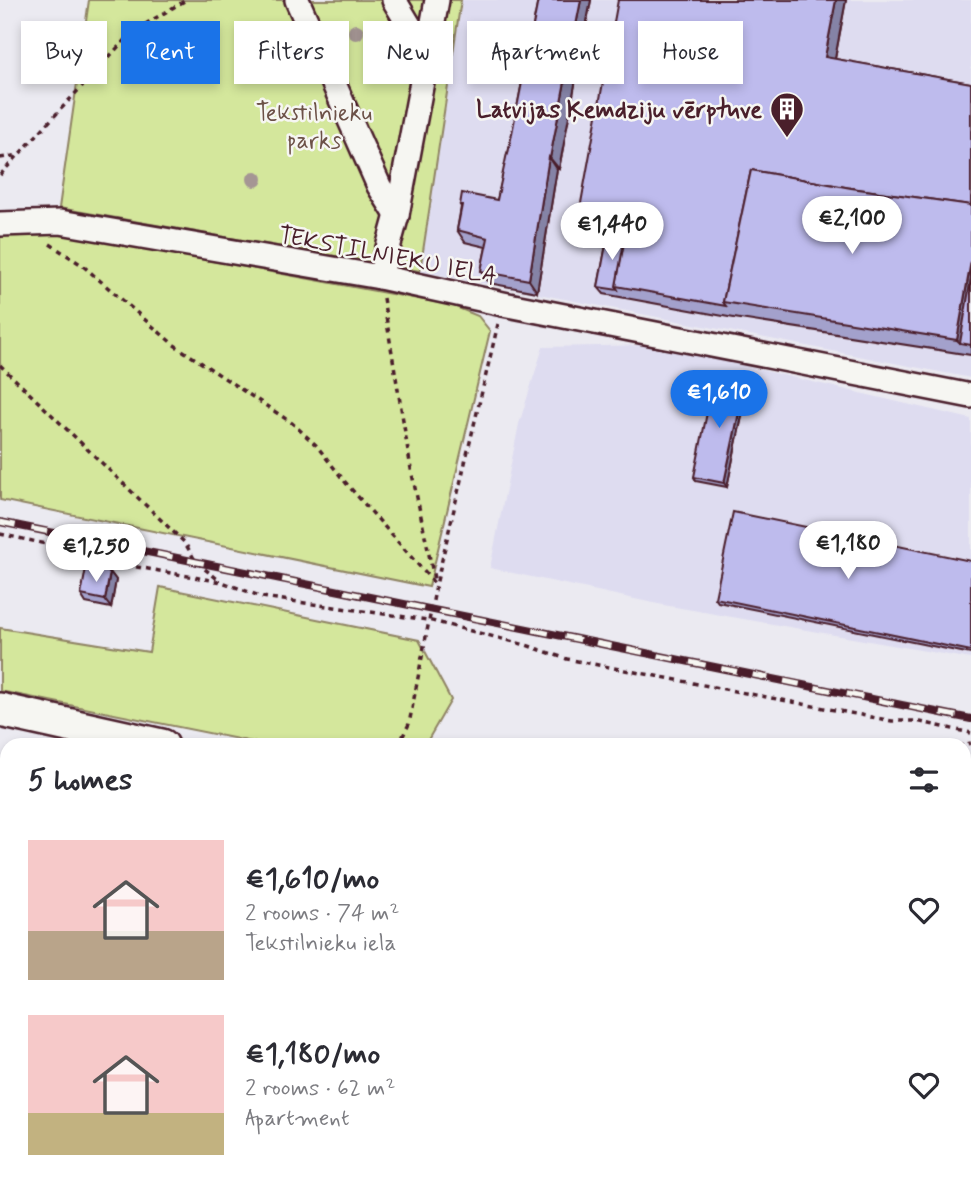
<!DOCTYPE html>
<meta charset="utf-8">
<style>
body{margin:0;font-family:Mynerve,sans-serif;background:#f7f7f7;color:#2b2b33;height:100vh;display:flex;flex-direction:column;font-size:26px;white-space:nowrap}
*{box-sizing:border-box;margin:0}
p{font-size:23px;color:#7c7c81}
.icon{flex:none;width:38px;height:38px;fill:none;stroke:currentColor;stroke-width:2;stroke-linecap:round;stroke-linejoin:round}
.map{position:relative;flex:1;overflow:hidden}
.drawer{position:absolute;left:0px;top:738px;width:971px;height:450px;display:flex;flex-direction:column;background:#fff;border-radius:21px 21px 0 0;box-shadow:0 4px 10px #0003}
.drawer>*{flex:none}
.guide{position:absolute;left:21px;top:21px;width:929px;height:63px;display:flex;gap:14px}
.price{position:absolute;translate:-50% -60px;padding:0 16px;border-radius:24px;background:#fff;color:#222;font-size:23px;line-height:46px;filter:drop-shadow(0 2px 4px #0008)}
.price::after{content:'';position:absolute;left:50%;top:42px;width:21px;height:16px;margin-left:-10px;background:inherit;clip-path:polygon(0 0,100% 0,50% 100%)}
.price.on{background:#1a73e8;color:#fff}
ul{padding:0;list-style:none}
li{display:flex;align-items:center;gap:21px;height:175px;padding:0 28px}
li span{display:grid;place-items:center;flex:none;width:196px;height:140px;border-radius:0px;color:#555}
li>.icon{margin-inline-start:auto}
span .icon{width:84px;height:84px;fill:#fffc;stroke-width:1}
li b{font-size:30px}
h2{display:flex;justify-content:space-between;align-items:center;height:84px;padding:0 28px;font-size:30px}
.pill{padding:0 24px;border-radius:0px;background:#fff;box-shadow:0 4px 10px #0003;font-size:24px;line-height:63px}
.pill.on{background:#1a73e8;color:#fff}
.map>svg:first-child{display:block}
.built{fill:#dedcf0}
.green{fill:#d4e79c;stroke:#8f8364;stroke-width:2}
.lines{fill:none;stroke-linecap:round;stroke-linejoin:round}
.lane-casing{stroke:#4a1f2b;stroke-width:18}
.street-casing{stroke:#4a1f2b;stroke-width:28}
.secondary-casing{stroke:#4a1f2b;stroke-width:38}
.path{stroke:#4a1f2b;stroke-width:3.5;stroke-dasharray:5 5;stroke-linecap:butt}
.lane{stroke:#f6f6f2;stroke-width:12}
.street{stroke:#f6f6f2;stroke-width:23}
.secondary{stroke:#f6f6f2;stroke-width:33}
.rail-casing{stroke:#4a1f2b;stroke-width:8}
.rail{stroke:#f6f6f2;stroke-width:5;stroke-dasharray:16;stroke-linecap:butt}
.tree{fill:#a59694}
.wall{fill:#a3a1cc;stroke:#4a1f2b;stroke-width:2}
.shaded-wall{fill:#8583a6;stroke:#4a1f2b;stroke-width:2}
.building{fill:#bebbed;stroke:#4a1f2b;stroke-width:2}
.labels{text-anchor:middle;stroke-width:5;stroke-linejoin:round;paint-order:stroke}
.poi-label{font-size:24px;font-weight:bold;fill:#4a1f2b;stroke:#f6f6f2;text-anchor:end}
.park-label{font-size:24px;fill:#6c5147;stroke:#f6f6f2}
.street-label{font-size:24px;fill:#4a1f2b;stroke:#f6f6f2}
</style>
<div class="map">
<svg width="971" height="1188" viewBox="0 0 971 1188">
<rect width="100%" height="100%" fill="#ebeaf1"/>
<filter id="ink" filterUnits="userSpaceOnUse"><feTurbulence type="fractalNoise" baseFrequency=".0143" numOctaves="2"/><feDisplacementMap in="SourceGraphic" scale="14" xChannelSelector="R" yChannelSelector="G"/><feConvolveMatrix kernelMatrix="1 2 1 2 8 2 1 2 1" color-interpolation-filters="sRGB"/></filter>
<g filter="url(#ink)">
<!-- built -->
<g class="built">
<polygon points="461,0 971,0 971,378 420,271"/>
<polygon points="655,345 971,419 971,659 658,604 490,568 519,424 543,347"/>
</g>
<!-- green -->
<g class="green">
<polygon points="89,0 461,0 420,271 59,208"/>
<polygon points="12,230 76,236 451,305 478,316 490,331 429,587 0,500 0,231"/>
<polygon points="160,587 419,640 451,700 425,745 268,745 0,691 0,628 149,652"/>
</g>
<g class="lines">
<!-- lane casing -->
<g class="lane-casing">
<g id="lane">
<polyline points="0,874 7,877"/>
<polyline points="60,1188 60,1181"/>
</g>
</g>
<!-- street casing -->
<g class="street-casing">
<g id="street">
<polyline points="297,0 379,186 397,215"/>
<polyline points="427,55 437,0"/>
<polyline points="0,224 60,222 380,277 503,304 971,396"/>
<polyline points="380,277 397,215 427,55 394,0"/>
<polyline points="964,1171 971,1171"/>
<polyline points="0,1178 7,1178"/>
<polyline points="184,1181 335,1183 431,1181"/>
<polyline points="571,1188 572,1181"/>
</g>
</g>
<!-- secondary casing -->
<g class="secondary-casing">
<g id="secondary">
<polyline points="0,710 162,746"/>
<polyline points="964,919 971,921"/>
<polyline points="364,1188 365,1181"/>
</g>
</g>
<!-- path -->
<g class="path">
<polyline points="0,158 19,155"/>
<polyline points="0,175 132,32 186,0"/>
<polyline points="50,244 82,265 173,344 292,423 316,445 346,483 436,585"/>
<polyline points="383,298 411,469 435,583"/>
<polyline points="0,365 185,543 196,562 220,581"/>
<polyline points="0,534 79,551 137,567 222,582 262,597 428,620 526,645 567,659 892,721 916,721 971,733"/>
<polyline points="398,746 409,724 436,585 498,324"/>
<polyline points="958,746 971,743"/>
</g>
<!-- lane -->
<use href="#lane" class="lane"/>
<!-- street -->
<use href="#street" class="street"/>
<!-- secondary -->
<use href="#secondary" class="secondary"/>
<!-- rail casing -->
<g class="rail-casing">
<polyline id="rail" points="0,522 971,719"/>
</g>
<!-- rail -->
<use href="#rail" class="rail"/>
</g>
<!-- trees -->
<g class="tree">
<circle cx="356" cy="32" r="8"/>
<circle cx="255" cy="179" r="8"/>
</g>
<!-- wall -->
<g class="wall">
<polygon points="538,0 591,0 559,169 557,169 537,292 489,283 481,271 486,247 465,242 457,230 461,207 460,205 497,200 508,154"/>
<polygon points="846,0 835,59 971,83 971,355 734,318 604,294 598,287 607,240 585,236 577,225"/>
<polygon points="745,384 748,388 727,487 696,481 694,477"/>
<polygon points="971,561 971,654 718,602 715,598"/>
<polygon points="110,572 116,580 111,608 86,603 81,595"/>
</g>
<!-- shaded-wall -->
<g class="shaded-wall">
<polygon points="581,0 591,0 559,169 550,158"/>
<polygon points="836,0 846,0 833,69 825,57"/>
<polygon points="549,157 557,169 537,292 529,280"/>
<polygon points="971,261 971,337 960,343 957,340"/>
<polygon points="745,384 748,388 727,487 724,483"/>
<polygon points="110,572 116,580 111,608 105,600"/>
<rect x="890" y="1181" width="5" height="7"/>
<polygon points="928,1181 931,1181 934,1185 934,1188 928,1188"/>
</g>
<!-- building -->
<g class="building">
<polygon points="538,0 581,0 550,158 549,157 529,280 481,271 488,238 457,230 462,205 460,205 462,193 497,200 507,153 508,154"/>
<polygon points="618,0 836,0 825,57 971,83 971,205 851,188 751,170 723,302 726,306 616,286 625,233 577,225"/>
<polygon points="751,170 851,188 971,205 971,261 957,340 723,302"/>
<polygon points="608,234 625,237 616,286 618,290 598,287"/>
<polygon points="971,278 971,345 960,343"/>
<polygon points="714,378 745,384 724,483 694,477"/>
<polygon points="733,512 971,561 971,651 715,598"/>
<polygon points="86,568 110,572 105,600 81,595"/>
<rect x="5" y="892" width="2" height="30"/>
<polygon points="6,1033 7,1033 7,1127 2,1127"/>
<rect x="841" y="1181" width="49" height="7"/>
<rect x="906" y="1181" width="22" height="7"/>
<polygon points="631,1183 631,1188 586,1188 586,1185"/>
</g>
</g>
<!-- icons -->
<defs>
<g id="building-pin" transform="scale(1.75)"><path d="M0 17L-7.5 6A9.5 9.5 0 1 1 7.5 6Z" fill="#4a1f2b" stroke="#f6f6f2"/><path d="M-4-6H4V6H1V3H-1V6H-4ZM-2.5-4.3h1.7v1.8h-1.7ZM.8-4.3h1.7v1.8H.8ZM-2.5-1h1.7V.8h-1.7ZM.8-1h1.7V.8H.8Z" fill="#fff"/></g>
</defs>
<g fill-rule="evenodd">
<use href="#building-pin" x="787" y="109"/>
</g>
<g class="labels">
<!-- poi labels -->
<g class="poi-label">
<text x="762" y="117">Latvijas Ķemdziju vērptuve</text>
</g>
<!-- park labels -->
<g class="park-label">
<text x="314" y="120">Tekstilnieku<tspan x="314" dy="28">parks</tspan></text>
</g>
<!-- street labels -->
<g class="street-label">
<text transform="translate(388 255) rotate(11)" y="8">TEKSTILNIEKU IELA</text>
</g>
</g>
</svg>
<b class="price" style="left:852px;top:256px">€2,100</b>
<b class="price" style="left:612px;top:262px">€1,440</b>
<b class="price on" style="left:719px;top:430px">€1,610</b>
<b class="price" style="left:848px;top:581px">€1,180</b>
<b class="price" style="left:96px;top:584px">€1,250</b>
<div class="guide">
<a class="pill">Buy</a>
<a class="pill on">Rent</a>
<a class="pill">Filters</a>
<a class="pill">New</a>
<a class="pill">Apartment</a>
<a class="pill">House</a>
</div>
<section class="drawer">
<h2>5 homes<svg class="icon" aria-label="filters" viewBox="0 0 24 24"><path d="M4 7h16M4 17h16"/><circle cx="9" cy="7" r="2"/><circle cx="15" cy="17" r="2"/></svg></h2>
<ul>
<li><span style="background:linear-gradient(#f6c9c9 65%,#b9a48a 0)"><svg class="icon" aria-label="home" viewBox="0 0 24 24"><path d="M3 11l9-7 9 7M6 9v11h12V9"/></svg></span><div><b>€1,610/mo</b><p>2 rooms · 74 m²</p><p>Tekstilnieku iela</p></div><svg class="icon" aria-label="heart" viewBox="0 0 24 24"><path d="M12 20l-8-8c-3-5 5-10 8-4 3-6 11-1 8 4z"/></svg></li>
<li><span style="background:linear-gradient(#f6c9c9 70%,#c2b280 0)"><svg class="icon" aria-label="home" viewBox="0 0 24 24"><path d="M3 11l9-7 9 7M6 9v11h12V9"/></svg></span><div><b>€1,180/mo</b><p>2 rooms · 62 m²</p><p>Apartment</p></div><svg class="icon" aria-label="heart" viewBox="0 0 24 24"><path d="M12 20l-8-8c-3-5 5-10 8-4 3-6 11-1 8 4z"/></svg></li>
</ul>
</section>
</div>
